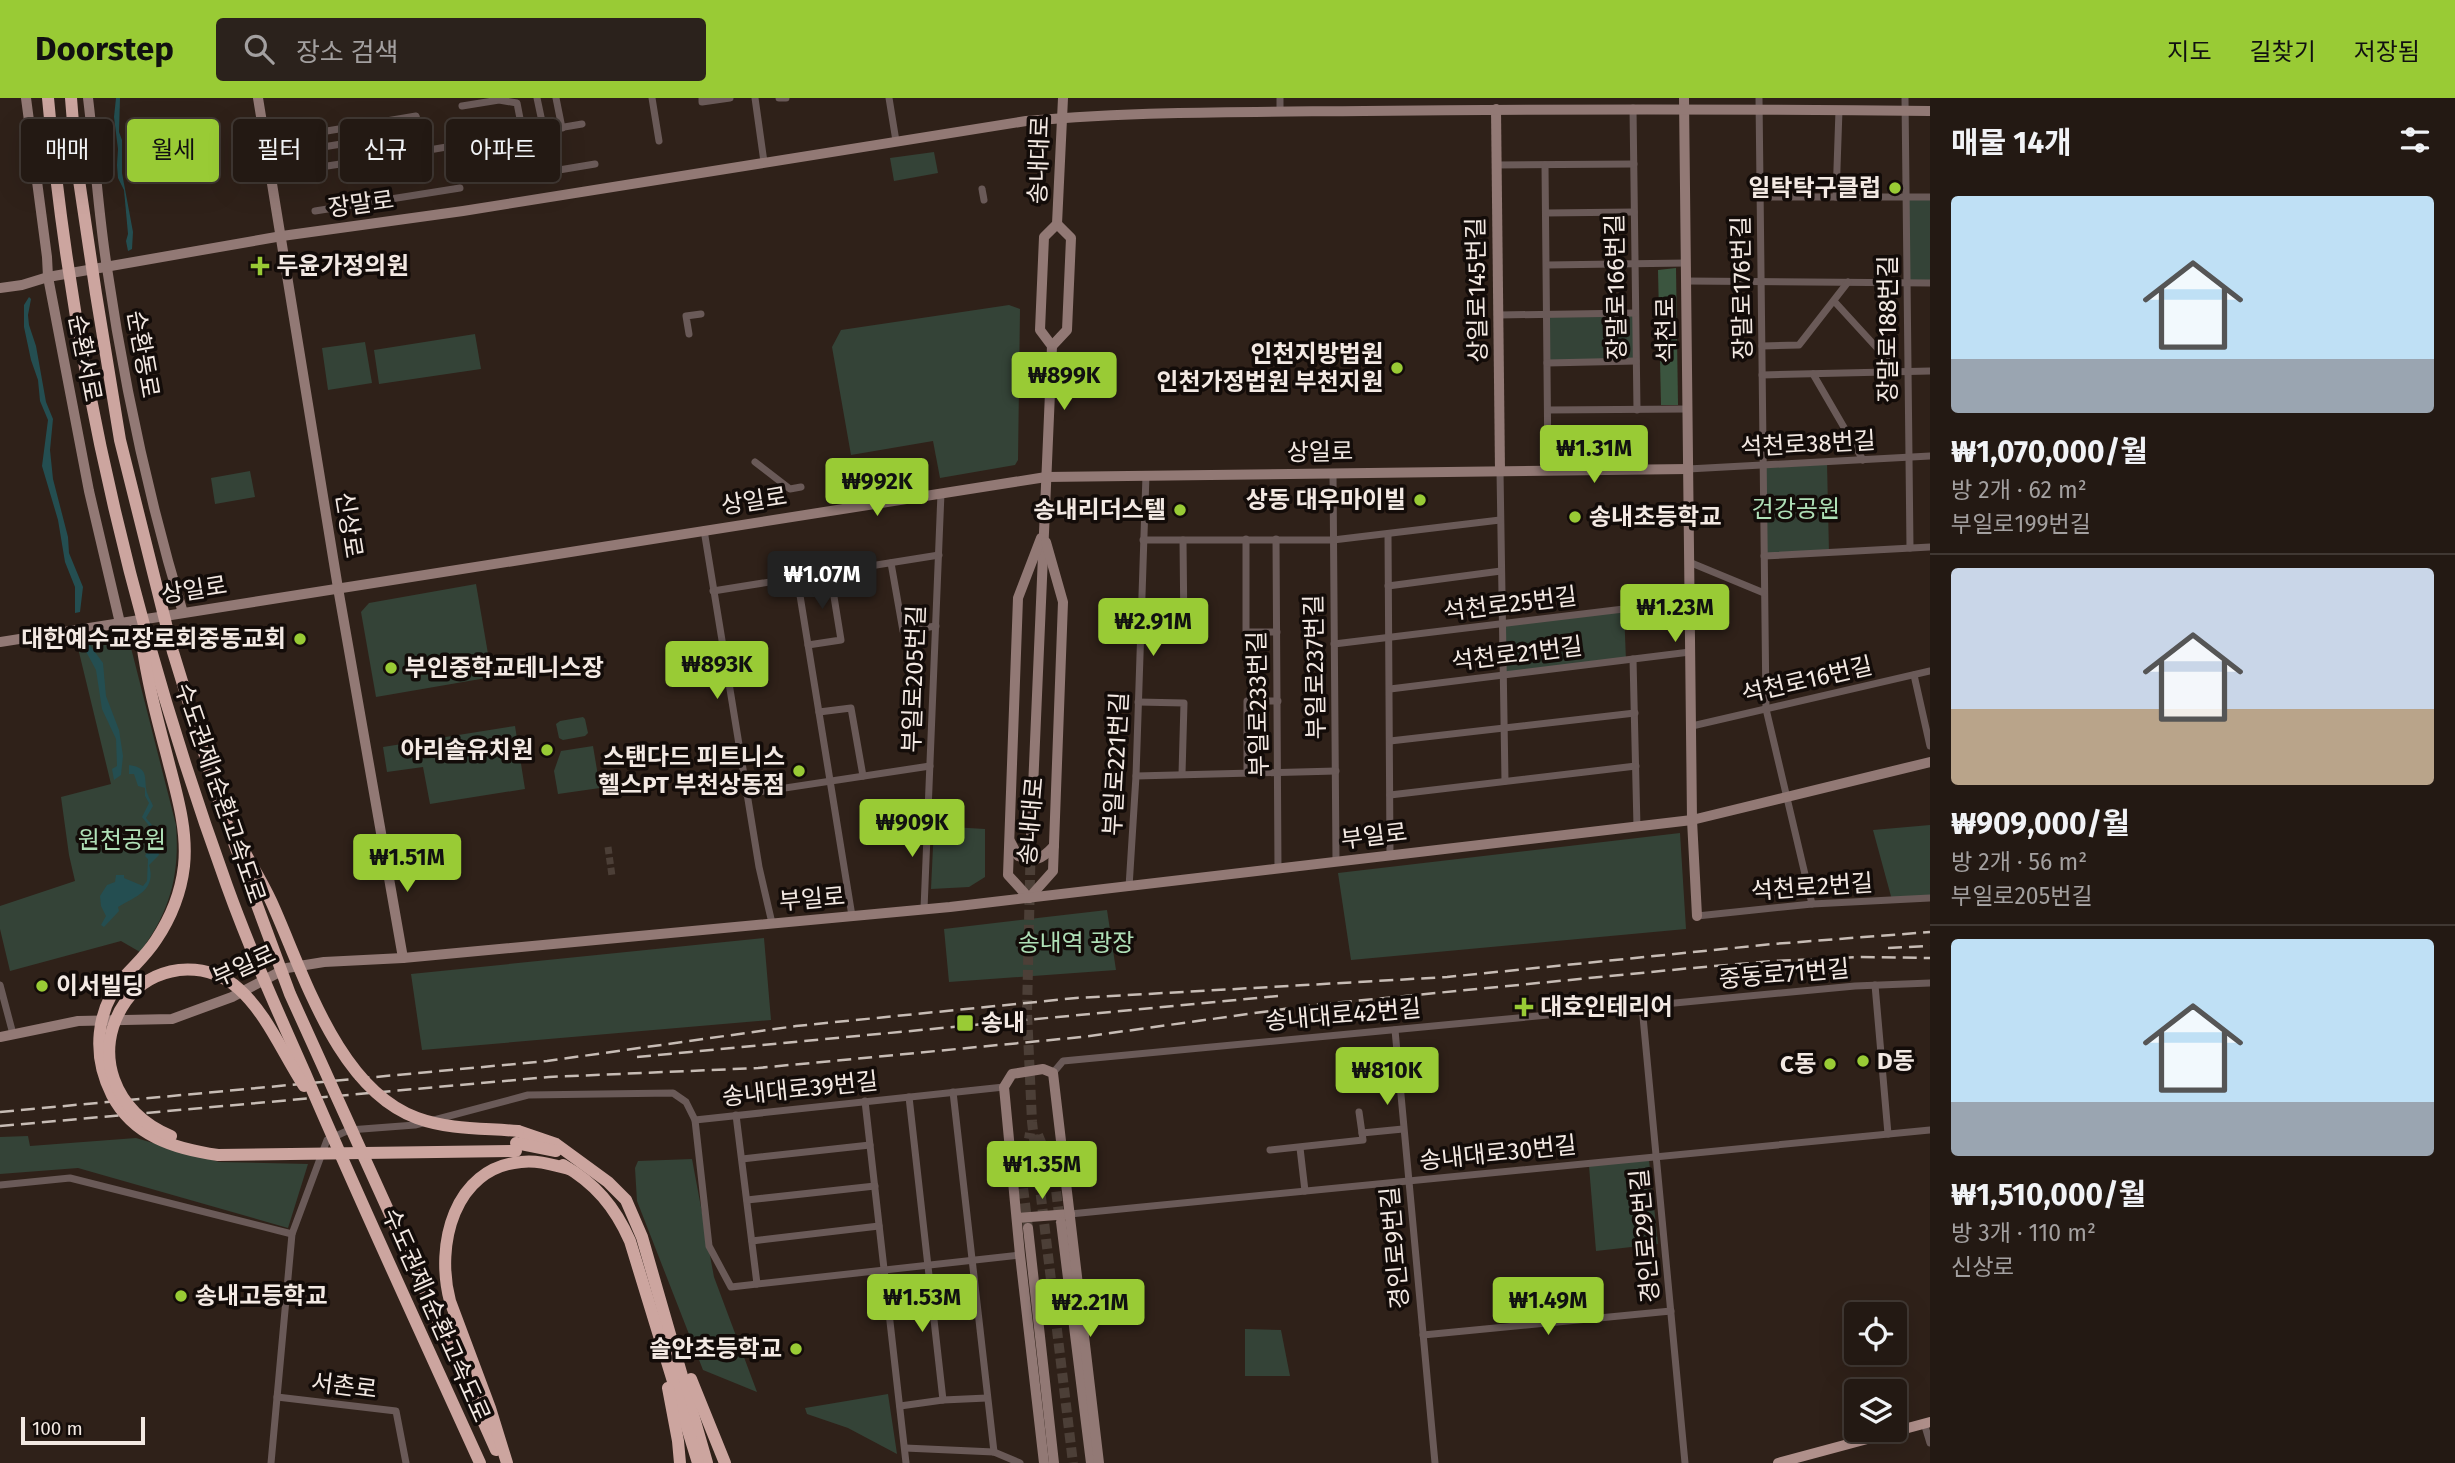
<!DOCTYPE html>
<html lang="ko">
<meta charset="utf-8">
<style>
body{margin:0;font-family:"Fira Sans","Noto Sans KR",sans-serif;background:#2b221c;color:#f1f3f6;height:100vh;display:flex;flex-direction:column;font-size:26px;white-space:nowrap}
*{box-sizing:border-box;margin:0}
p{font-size:23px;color:#a3a0a0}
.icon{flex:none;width:38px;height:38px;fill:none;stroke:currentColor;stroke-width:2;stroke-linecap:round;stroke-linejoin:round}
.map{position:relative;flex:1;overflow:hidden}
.panel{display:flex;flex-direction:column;background:#231913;width:525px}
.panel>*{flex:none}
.hud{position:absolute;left:21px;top:21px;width:665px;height:63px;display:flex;gap:14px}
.buttons{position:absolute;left:1844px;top:1204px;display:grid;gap:14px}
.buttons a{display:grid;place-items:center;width:63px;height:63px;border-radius:7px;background:#231913;box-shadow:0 7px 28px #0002,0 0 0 2px #403833;font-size:35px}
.scale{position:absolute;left:21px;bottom:18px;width:124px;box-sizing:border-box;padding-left:7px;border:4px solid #f3e9e3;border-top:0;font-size:19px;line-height:24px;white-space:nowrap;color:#f3e9e3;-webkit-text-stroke:5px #130c09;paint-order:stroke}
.price{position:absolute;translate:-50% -60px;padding:0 16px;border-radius:7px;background:#99cb35;color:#111;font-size:23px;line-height:46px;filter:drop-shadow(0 2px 4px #0008)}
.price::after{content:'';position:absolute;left:50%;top:42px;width:21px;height:16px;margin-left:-10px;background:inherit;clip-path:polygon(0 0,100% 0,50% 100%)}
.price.on{background:#222;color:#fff}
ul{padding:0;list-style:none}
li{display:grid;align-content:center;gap:14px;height:371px;padding:0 21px}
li+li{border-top:2px solid #403833}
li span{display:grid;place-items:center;height:217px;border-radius:7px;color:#555}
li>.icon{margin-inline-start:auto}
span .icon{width:126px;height:126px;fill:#fffc;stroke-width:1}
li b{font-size:30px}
h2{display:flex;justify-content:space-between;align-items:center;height:84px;padding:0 21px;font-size:30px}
.tag{padding:0 24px;border-radius:7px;background:#231913;box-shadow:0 7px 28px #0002,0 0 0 2px #403833;font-size:24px;line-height:63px}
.tag.on{background:#99cb35;color:#111}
header{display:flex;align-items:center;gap:42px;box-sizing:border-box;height:98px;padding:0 35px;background:#99cb35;color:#111}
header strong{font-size:33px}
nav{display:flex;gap:38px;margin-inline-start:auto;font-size:24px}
.search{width:490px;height:63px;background:#2b221c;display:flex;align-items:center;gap:18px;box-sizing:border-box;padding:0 24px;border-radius:7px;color:#a3a0a0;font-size:26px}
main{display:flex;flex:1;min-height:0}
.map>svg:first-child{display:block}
.green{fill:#344337}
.forest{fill:#3b553f}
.water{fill:#244e51}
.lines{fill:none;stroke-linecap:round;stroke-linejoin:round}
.street-tunnel{stroke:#4c3f37;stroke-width:7;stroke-dasharray:7 3.5;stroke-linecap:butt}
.secondary-tunnel{stroke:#4c3f37;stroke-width:10;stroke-dasharray:10 5;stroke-linecap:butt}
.street{stroke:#6a5a58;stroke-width:7}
.secondary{stroke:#927975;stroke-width:10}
.primary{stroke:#b0908b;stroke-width:10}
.highway{stroke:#cca59f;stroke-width:12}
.rail{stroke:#c7bcb5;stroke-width:2.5;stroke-dasharray:14 7;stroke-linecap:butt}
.highway-bridge{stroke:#cca59f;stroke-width:12}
.poi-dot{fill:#99cb35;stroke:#130c09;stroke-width:2.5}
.labels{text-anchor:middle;stroke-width:7;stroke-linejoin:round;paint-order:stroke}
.street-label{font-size:24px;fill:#f3e9e3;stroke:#130c09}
.poi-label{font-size:24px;font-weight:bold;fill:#f3e9e3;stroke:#130c09;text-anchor:end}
.park-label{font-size:24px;fill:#afe0b7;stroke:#130c09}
</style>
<header>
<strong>Doorstep</strong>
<div class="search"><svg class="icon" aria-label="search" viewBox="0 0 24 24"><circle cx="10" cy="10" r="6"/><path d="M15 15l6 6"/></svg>장소 검색</div>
<nav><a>지도</a><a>길찾기</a><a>저장됨</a></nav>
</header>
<main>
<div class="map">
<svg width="1930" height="1365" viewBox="0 0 1930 1365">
<rect width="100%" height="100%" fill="#2f2119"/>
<!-- green -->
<g class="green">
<polygon points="177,24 183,59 155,63 150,29"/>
<polygon points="934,54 938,75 894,83 890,60"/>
<polygon points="1906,99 1930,99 1930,185 1908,185"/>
<polygon points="1009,207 1020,211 1018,362 1015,367 940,380 933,343 851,357 832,249 841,232"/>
<polygon points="1635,215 1636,263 1547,265 1547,216"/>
<polygon points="475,236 481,271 379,286 374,252"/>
<polygon points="365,244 372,285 328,292 322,250"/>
<polygon points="1827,364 1829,455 1764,458 1763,368"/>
<polygon points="250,373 255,399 215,406 211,380"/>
<polygon points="476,486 492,579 376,599 361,514 369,505"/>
<polygon points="1624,511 1626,563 1503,578 1502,527"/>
<path d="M128 538 176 727C180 777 170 814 140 854L121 843 10 873 0 831V808L75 783 69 757 61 699 111 686 77 546Z"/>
<polygon points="583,619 585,621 588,635 585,638 563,642 559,640 556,626 560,623"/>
<polygon points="515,628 525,691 430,706 423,669 387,674 383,649"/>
<polygon points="593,648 600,690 558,696 554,673 561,653"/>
<polygon points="1930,727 1930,800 1892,802 1873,732"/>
<polygon points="934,728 985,731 985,779 969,789 931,791"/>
<polygon points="1680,735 1686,831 1351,862 1338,775"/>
<polygon points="1107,812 1116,872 949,884 944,831"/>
<polygon points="764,840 771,922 422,952 411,876"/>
<polygon points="28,1038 30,1048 136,1040 219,1064 308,1066 288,1130 78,1070 0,1076 0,1039"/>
<polygon points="692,1061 714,1179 757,1294 703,1272 637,1103 635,1070 638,1063"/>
<polygon points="1649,1062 1658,1146 1596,1153 1589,1068"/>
<polygon points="1245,1231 1281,1232 1290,1278 1245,1278"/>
<polygon points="888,1296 897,1356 848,1330 807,1316 805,1310"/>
</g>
<!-- forest -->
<polygon class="forest" points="1676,170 1678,307 1661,307 1658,172"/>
<!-- water -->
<g class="water">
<polygon points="116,0 120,0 119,34 122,42 122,75 133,134 132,151 128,153 126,143 128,136 124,92 118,80 117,67 118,51 114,19"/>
<polygon points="29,199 31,201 28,217 29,227 36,248 46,304 53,321 50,352 53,381 68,439 69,455 83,489 80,514 75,515 75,489 65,464 58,422 42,368 48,322 40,303 38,282 31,262 24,229 24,207"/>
<polygon points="82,546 89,546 103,565 106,598 119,632 123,658 121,677 114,682 112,671 117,668 116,641 102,611 96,572"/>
<path d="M129 667C152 670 142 683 148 697 149 701 152 704 153 708L146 720 157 733 156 741 159 757 149 767C157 792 135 799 118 809L119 813 104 829 101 827 106 818 101 808 100 798 107 787 115 784 116 777H124V780L143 788 147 783 148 761 145 758 150 749 146 747 155 735 142 719 149 705 145 698V690L138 688 134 676H129Z"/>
</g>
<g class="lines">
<!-- street-tunnel -->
<polyline class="street-tunnel" points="608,749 612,778"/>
<!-- secondary-tunnel -->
<g class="secondary-tunnel">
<polyline points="1031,737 1027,914 1032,1024 1073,1365"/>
<polyline points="1038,1037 1054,1076 1060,1124"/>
<polyline points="1028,1130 1022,1081 1030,1035"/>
</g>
<!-- street -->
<g class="street">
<polyline points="537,0 544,33"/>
<polyline points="556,0 562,30"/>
<polyline points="652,0 659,43"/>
<polyline points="702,0 702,4 730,0"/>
<polyline points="755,0 764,64"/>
<polyline points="779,0 786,0"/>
<polyline points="889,0 896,43"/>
<polyline points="1280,0 1280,14"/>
<polyline points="1759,0 1766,611 1812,806"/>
<polyline points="1905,0 1910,450"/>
<polyline points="462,8 499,2 517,5 523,36"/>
<polyline points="1633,10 1637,312"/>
<polyline points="317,50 321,69 423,53 420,33 317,50 315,35 416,18 420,33"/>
<polyline points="423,53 582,26"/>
<polyline points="513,57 517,79 595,66"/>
<polyline points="456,67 513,57 510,38"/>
<polyline points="1496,67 1634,66"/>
<polyline points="1545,67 1548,372"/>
<polyline points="982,91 984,102"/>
<polyline points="1760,99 1930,99"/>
<polyline points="1836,99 1839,12"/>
<polyline points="315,113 460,90"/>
<polyline points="1546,115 1634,114"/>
<polyline points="1547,167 1686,165"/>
<polyline points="1686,183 1930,185"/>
<polyline points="1834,203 1899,274"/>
<polyline points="1499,217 1635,215"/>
<polyline points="689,236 686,218 701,216"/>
<polyline points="1762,248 1799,247 1848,184"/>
<polyline points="1547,265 1636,263"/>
<polyline points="1813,276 1863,362"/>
<polyline points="1762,277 1930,273"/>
<polyline points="1548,312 1687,311"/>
<polyline points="755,364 790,391 801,389"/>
<polyline points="1688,371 1930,358"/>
<polyline points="1500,373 1505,683"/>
<polyline points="1333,375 1336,764"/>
<polyline points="704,432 759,769 772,825"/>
<polyline points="1388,436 1390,757"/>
<polyline points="1246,441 1246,534 1277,534"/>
<polyline points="1276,441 1278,771"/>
<polyline points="1143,442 1333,442 1500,422"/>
<polyline points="1764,458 1930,449"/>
<polyline points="1689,464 1764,495"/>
<polyline points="891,465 903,533 936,528"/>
<polyline points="797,479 852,818"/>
<polyline points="1388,488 1501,473"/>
<polyline points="713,493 939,457"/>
<polyline points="1140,535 1184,536 1183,442"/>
<polyline points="1334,546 1690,503"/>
<polyline points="808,547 841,542 830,474"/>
<polyline points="1633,561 1637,729"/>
<polyline points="1914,577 1930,648"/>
<polyline points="1390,591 1690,554"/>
<polyline points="1138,604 1184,605 1182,676"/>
<polyline points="819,614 851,610 863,678"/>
<polyline points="1692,628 1930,573"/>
<polyline points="1390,643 1635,615"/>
<polyline points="1247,674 1247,603 1278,603"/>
<polyline points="1136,678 1336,673"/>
<polyline points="746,696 930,668"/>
<polyline points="1390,697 1636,668"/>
<polyline points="1129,789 1136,678 1146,377"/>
<polyline points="924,811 941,395"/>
<polyline points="1697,818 1812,806 1930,800"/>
<polyline points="0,887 13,936"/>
<polyline points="1875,887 1888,1036"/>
<polyline points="1642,908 1685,1365"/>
<polyline points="1395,932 1435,1365"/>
<polyline points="1053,975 1063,963 1855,888 1930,885"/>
<polyline points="953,994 994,1354"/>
<polyline points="909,999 943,1302"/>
<polyline points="865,1003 906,1365"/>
<polyline points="736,1017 757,1186"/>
<polyline points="695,1022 1004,989"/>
<polyline points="1362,1035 1403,1031"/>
<polyline points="1300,1050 1305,1093"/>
<polyline points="1270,1052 1363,1042 1359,1014"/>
<polyline points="742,1061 870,1047"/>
<polyline points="0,1087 70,1080 292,1136"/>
<polyline points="747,1102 875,1088"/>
<polyline points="1070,1116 1930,1032"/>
<polyline points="752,1143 879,1128"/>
<polyline points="1423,1237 1671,1213"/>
<polyline points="277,1299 396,1313 406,1365"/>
<polyline points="900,1308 943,1302 987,1300"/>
<polyline points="1924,1325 1930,1345"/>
<polyline points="905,1350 994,1354 1020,1365"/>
<polyline points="271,1365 292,1136 327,1042 349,1032 415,1027 528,997 673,995 686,1004 695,1022 709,1148 731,1189 1020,1157"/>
</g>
<!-- secondary -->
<g class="secondary">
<polyline points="26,0 47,159 48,179 89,393 120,525"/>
<path d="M88 0C95 57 98 114 107 170 124 287 149 402 183 515"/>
<polyline points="258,0 338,490 403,860"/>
<polyline points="1684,0 1692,722 1697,818"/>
<polyline points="1496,11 1500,373"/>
<path d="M0 190 22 187 48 179 282 138 463 113 1026 23C1138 13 1251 14 1364 13 1553 11 1741 11 1930 13"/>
<polyline points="1052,248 1067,232 1071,140 1057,126"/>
<polyline points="0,544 1046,379 1688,371"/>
<polyline points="1031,737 1052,248 1040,232 1044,139 1057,126 1063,0"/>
<path d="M1010 743 1018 758C1035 765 1042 761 1054 748"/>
<polyline points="1029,800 1008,777 1018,500 1041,440"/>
<polyline points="1029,800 1053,773 1063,504 1046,444"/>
<polyline points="0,939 78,923 172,921 232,899 287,870 324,864 403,860 950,809 1692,722 1930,664"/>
<polyline points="1017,1120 1070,1116"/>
<polyline points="1061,1124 1091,1365"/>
<polyline points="1028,1130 1054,1365"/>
<polyline points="1044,1365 1020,1157 1004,989 1012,976 1043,971 1053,975 1099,1365"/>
</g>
<!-- primary -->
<polyline class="primary" points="1778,1365 1930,1324"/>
<!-- highway -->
<g class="highway">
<polyline points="518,1033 556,1046 608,1084 626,1102 642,1139 707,1365"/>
<polyline points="516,1045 556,1053"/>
<path d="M563 1067C595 1085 615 1109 630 1143L698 1365"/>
<polyline points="428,1200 496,1352"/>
<polyline points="691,1281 725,1365"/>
<polyline points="668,1290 678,1343 680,1365"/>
<path d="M507 1365 490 1310 450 1203C435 1147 454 1070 521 1064 538 1062 553 1067 569 1071"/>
</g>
<!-- rail -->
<g class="rail">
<polyline points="1888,850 1930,848"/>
<polyline points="637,959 1278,898"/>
<polyline points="0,1014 547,963 796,928 1076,900 1447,879 1773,846 1930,834"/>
<polyline points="0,1028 549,979 758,970 832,963 1082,939 1313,907 1692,870 1774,863 1861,859 1930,860"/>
</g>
<!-- highway-bridge -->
<g class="highway-bridge">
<path d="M48 0C72 270 135 534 227 788 250 852 278 914 305 975 361 1106 421 1235 480 1365"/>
<polyline points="71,0 76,62 96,196 120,342 173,554 221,710 290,896 428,1200"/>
<path d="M142 544C147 583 157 620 167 658 176 694 188 731 184 768 181 794 170 821 156 842 147 856 136 866 125 878 95 911 92 958 112 997 133 1038 175 1051 218 1057L516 1053"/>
<path d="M243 751C252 768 263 785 271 803 303 873 337 991 417 1020 450 1032 484 1030 518 1033"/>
<path d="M171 1038C115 1016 90 954 126 903 139 885 157 875 179 872 201 870 222 876 239 891 267 916 283 956 304 988"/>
</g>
</g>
<!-- markers -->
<g class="poi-dot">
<circle cx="1895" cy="90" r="7"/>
<path d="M256.5 157.5h7v7h7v7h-7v7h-7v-7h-7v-7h7z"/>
<circle cx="1397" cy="270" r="7"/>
<circle cx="1420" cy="402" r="7"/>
<circle cx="1180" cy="412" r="7"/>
<circle cx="1575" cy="419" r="7"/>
<circle cx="300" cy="541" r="7"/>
<circle cx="391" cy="570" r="7"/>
<circle cx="547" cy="652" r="7"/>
<circle cx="799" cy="673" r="7"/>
<circle cx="42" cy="888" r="7"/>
<path d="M1520.5 898.5h7v7h7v7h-7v7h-7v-7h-7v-7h7z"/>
<rect x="956" y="916" width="18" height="18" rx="3.5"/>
<circle cx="1863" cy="963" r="7"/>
<circle cx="1830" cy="966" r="7"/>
<circle cx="181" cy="1198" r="7"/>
<circle cx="796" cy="1251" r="7"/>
</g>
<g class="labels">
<!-- street labels -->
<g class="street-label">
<text transform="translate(1039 62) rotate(-88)" y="8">송내대로</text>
<text transform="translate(361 106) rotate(-8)" y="8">장말로</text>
<text transform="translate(1616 189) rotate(-91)" y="8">장말로166번길</text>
<text transform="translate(1742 190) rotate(-91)" y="8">장말로176번길</text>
<text transform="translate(1477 192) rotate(-91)" y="8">상일로145번길</text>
<text transform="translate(1888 231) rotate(-90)" y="8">장말로188번길</text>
<text transform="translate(1666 232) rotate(-91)" y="8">석천로</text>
<text transform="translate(143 256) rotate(80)" y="8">순환동로</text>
<text transform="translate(85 260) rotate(79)" y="8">순환서로</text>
<text transform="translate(1808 346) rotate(-3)" y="8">석천로38번길</text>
<text transform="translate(1320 354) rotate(-1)" y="8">상일로</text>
<text transform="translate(754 403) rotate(-9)" y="8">상일로</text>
<text transform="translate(349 427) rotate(81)" y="8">신상로</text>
<text transform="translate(194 492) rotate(-9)" y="8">상일로</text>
<text transform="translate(1510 506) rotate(-7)" y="8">석천로25번길</text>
<text transform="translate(1517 556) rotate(-7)" y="8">석천로21번길</text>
<text transform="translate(1315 569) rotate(-91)" y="8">부일로237번길</text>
<text transform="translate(914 581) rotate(-88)" y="8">부일로205번길</text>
<text transform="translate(1807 582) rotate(-13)" y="8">석천로16번길</text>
<text transform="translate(1258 606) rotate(-91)" y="8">부일로233번길</text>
<text transform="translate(1116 666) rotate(-87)" y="8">부일로221번길</text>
<text transform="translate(220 695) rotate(71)" y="8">수도권제1순환고속도로</text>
<text transform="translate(1031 723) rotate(-85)" y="8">송내대로</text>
<text transform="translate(1374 738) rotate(-7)" y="8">부일로</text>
<text transform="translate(1812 789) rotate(-4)" y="8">석천로2번길</text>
<text transform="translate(812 801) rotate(-5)" y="8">부일로</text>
<text transform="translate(244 868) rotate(-24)" y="8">부일로</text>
<text transform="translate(1784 876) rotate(-5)" y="8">중동로71번길</text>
<text transform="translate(1343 917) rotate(-5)" y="8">송내대로42번길</text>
<text transform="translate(800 991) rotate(-6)" y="8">송내대로39번길</text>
<text transform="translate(1498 1055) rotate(-6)" y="8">송내대로30번길</text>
<text transform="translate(1645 1138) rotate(-95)" y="8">경인로29번길</text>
<text transform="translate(1395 1150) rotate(-95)" y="8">경인로9번길</text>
<text transform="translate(436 1217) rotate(66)" y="8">수도권제1순환고속도로</text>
<text transform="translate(344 1288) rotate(7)" y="8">서촌로</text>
</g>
<!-- poi labels -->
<g class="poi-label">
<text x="1881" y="98">일탁탁구클럽</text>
<text x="276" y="176" text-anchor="start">두윤가정의원</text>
<text x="1383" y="264">인천지방법원<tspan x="1383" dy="28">인천가정법원 부천지원</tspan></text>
<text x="1406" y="410">상동 대우마이빌</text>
<text x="1166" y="420">송내리더스텔</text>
<text x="1589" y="427" text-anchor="start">송내초등학교</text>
<text x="286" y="549">대한예수교장로회중동교회</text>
<text x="405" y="578" text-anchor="start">부인중학교테니스장</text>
<text x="533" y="660">아리솔유치원</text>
<text x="785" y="667">스탠다드 피트니스<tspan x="785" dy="28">헬스PT 부천상동점</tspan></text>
<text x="56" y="896" text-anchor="start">이서빌딩</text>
<text x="1540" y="917" text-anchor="start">대호인테리어</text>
<text x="981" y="933" text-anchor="start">송내</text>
<text x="1877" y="971" text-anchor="start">D동</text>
<text x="1816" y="974">C동</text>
<text x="195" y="1206" text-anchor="start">송내고등학교</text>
<text x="782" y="1259">솔안초등학교</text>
</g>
<!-- park labels -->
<g class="park-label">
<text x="1796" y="419">건강공원</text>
<text x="122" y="750">원천공원</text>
<text x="1076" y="853">송내역 광장</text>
</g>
</g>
</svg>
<div class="buttons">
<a><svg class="icon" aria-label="locate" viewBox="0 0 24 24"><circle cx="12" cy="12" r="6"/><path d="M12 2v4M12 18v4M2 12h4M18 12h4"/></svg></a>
<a><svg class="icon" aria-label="layers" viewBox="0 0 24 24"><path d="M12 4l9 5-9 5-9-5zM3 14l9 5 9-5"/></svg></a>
</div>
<div class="scale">100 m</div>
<b class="price" style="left:1064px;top:314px">₩899K</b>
<b class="price" style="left:1594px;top:387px">₩1.31M</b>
<b class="price" style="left:877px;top:420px">₩992K</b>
<b class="price on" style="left:822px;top:513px">₩1.07M</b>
<b class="price" style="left:1675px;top:546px">₩1.23M</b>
<b class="price" style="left:1153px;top:560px">₩2.91M</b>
<b class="price" style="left:717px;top:603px">₩893K</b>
<b class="price" style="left:912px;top:761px">₩909K</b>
<b class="price" style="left:407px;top:796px">₩1.51M</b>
<b class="price" style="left:1387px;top:1009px">₩810K</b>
<b class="price" style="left:1042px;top:1103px">₩1.35M</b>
<b class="price" style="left:922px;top:1236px">₩1.53M</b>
<b class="price" style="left:1548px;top:1239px">₩1.49M</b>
<b class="price" style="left:1090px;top:1241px">₩2.21M</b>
<div class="hud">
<a class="tag">매매</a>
<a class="tag on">월세</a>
<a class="tag">필터</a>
<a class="tag">신규</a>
<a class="tag">아파트</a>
</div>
</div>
<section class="panel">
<h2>매물 14개<svg class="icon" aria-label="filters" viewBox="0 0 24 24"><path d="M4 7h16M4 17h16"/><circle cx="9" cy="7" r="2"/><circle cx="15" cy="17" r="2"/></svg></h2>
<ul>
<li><span style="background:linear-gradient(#bfe0f5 75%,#9aa5b1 0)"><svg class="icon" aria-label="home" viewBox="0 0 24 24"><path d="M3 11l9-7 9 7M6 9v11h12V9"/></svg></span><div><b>₩1,070,000/월</b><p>방 2개 · 62 m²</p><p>부일로199번길</p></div></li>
<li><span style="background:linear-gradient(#c9d6e8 65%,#b9a48a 0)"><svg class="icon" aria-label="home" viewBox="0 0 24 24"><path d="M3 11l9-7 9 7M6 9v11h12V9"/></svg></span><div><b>₩909,000/월</b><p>방 2개 · 56 m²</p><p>부일로205번길</p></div></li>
<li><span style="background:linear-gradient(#bfe0f5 75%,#9aa5b1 0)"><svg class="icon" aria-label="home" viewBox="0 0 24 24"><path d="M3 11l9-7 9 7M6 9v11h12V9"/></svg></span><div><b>₩1,510,000/월</b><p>방 3개 · 110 m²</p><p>신상로</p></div></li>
</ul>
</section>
</main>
